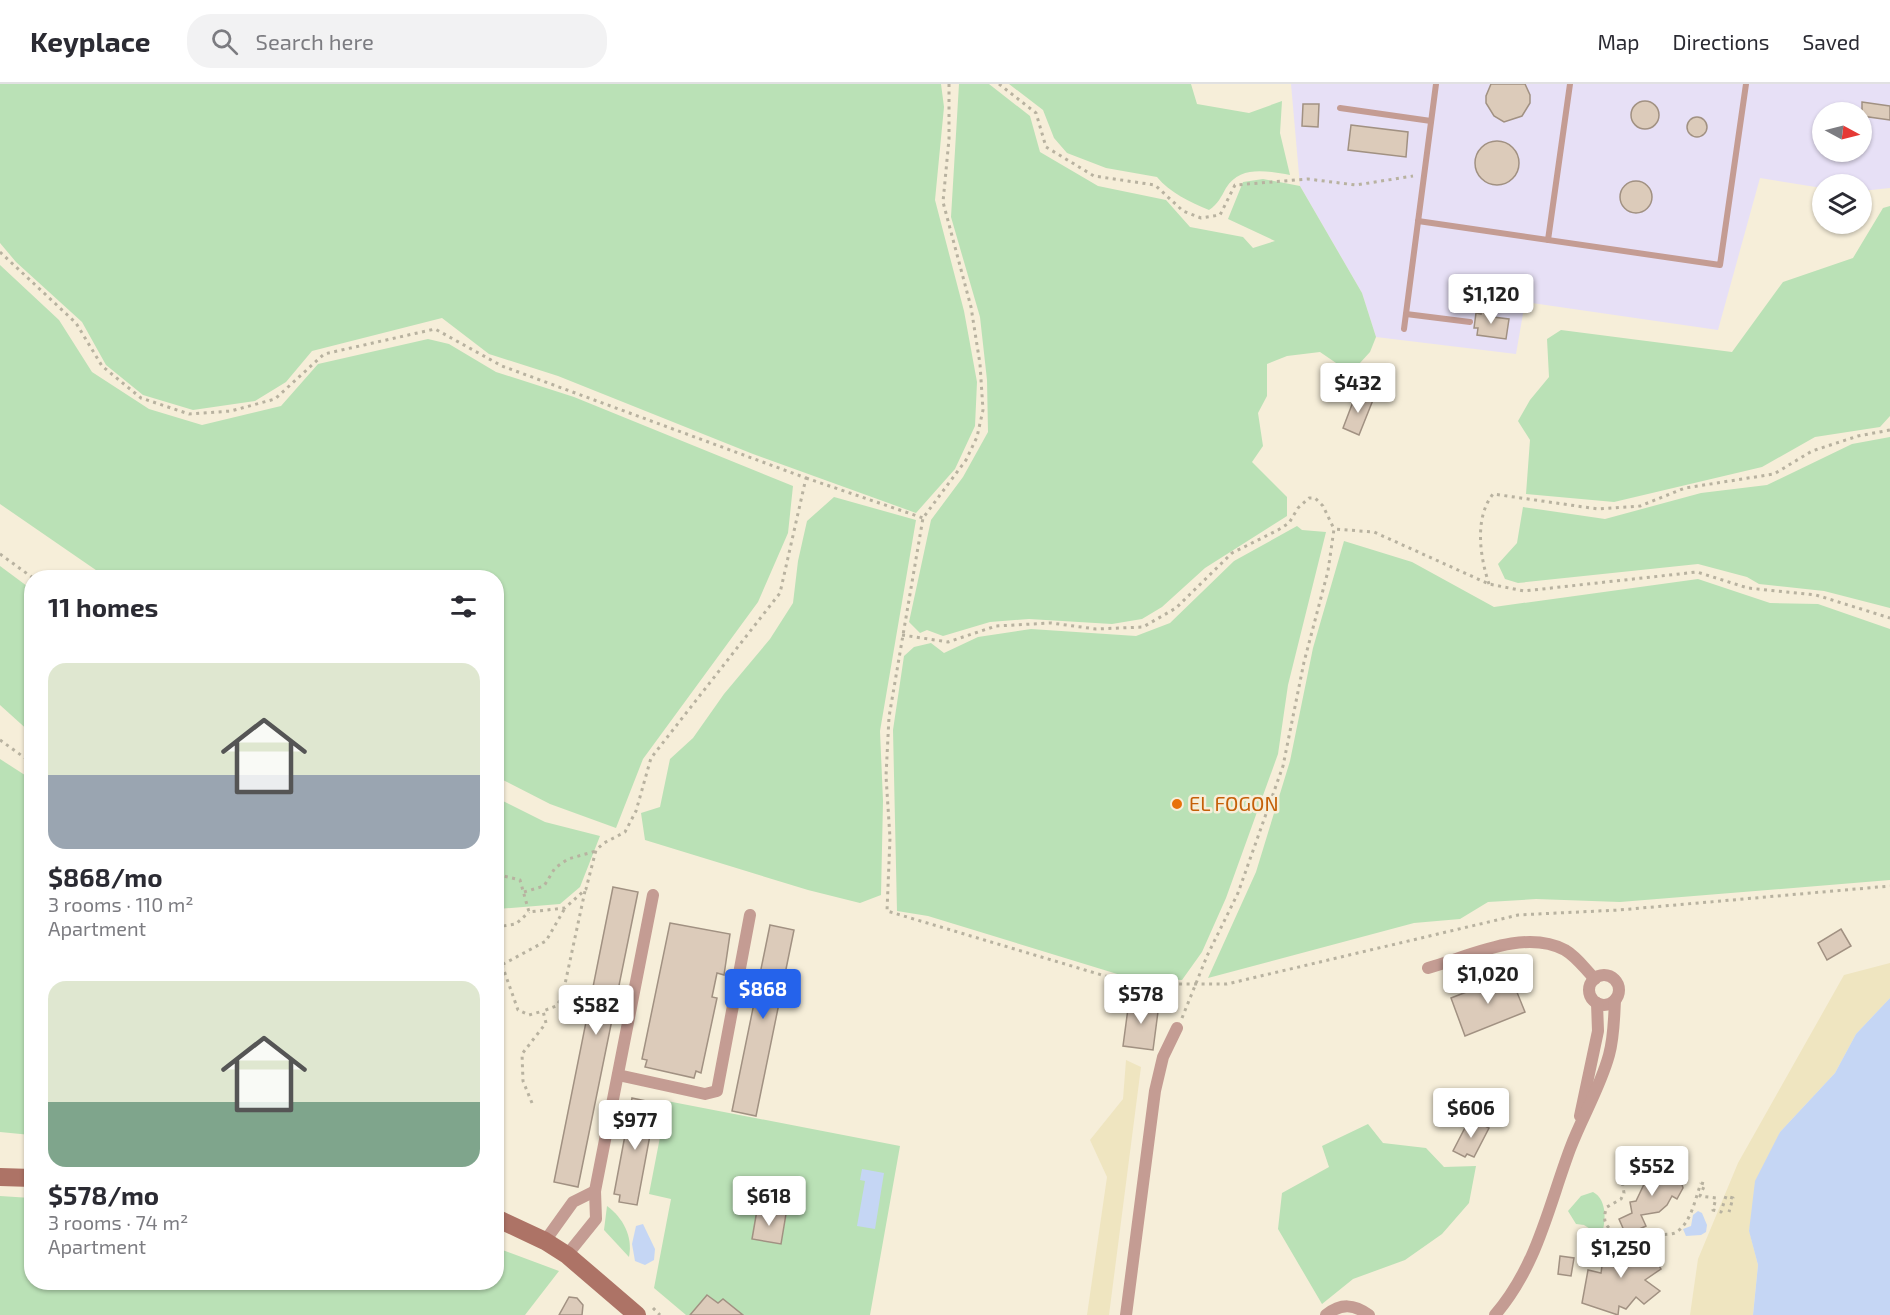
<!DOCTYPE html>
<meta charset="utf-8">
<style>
body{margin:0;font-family:"Exo 2",sans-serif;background:#f2f2f3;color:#2b2b33;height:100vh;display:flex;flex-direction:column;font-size:22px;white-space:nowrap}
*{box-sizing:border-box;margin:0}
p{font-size:20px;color:#7c7c81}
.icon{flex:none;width:33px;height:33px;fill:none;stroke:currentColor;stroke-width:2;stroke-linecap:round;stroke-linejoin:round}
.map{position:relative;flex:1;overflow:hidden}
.drawer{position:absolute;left:24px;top:486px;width:480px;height:720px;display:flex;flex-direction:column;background:#fff;border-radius:24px;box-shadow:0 2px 4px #0004}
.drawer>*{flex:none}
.needle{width:39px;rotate:97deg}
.controls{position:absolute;left:1812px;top:18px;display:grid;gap:12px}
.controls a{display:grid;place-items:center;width:60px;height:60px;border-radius:50%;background:#fff;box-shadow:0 2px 4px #0004;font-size:30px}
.price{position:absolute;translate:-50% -51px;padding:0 14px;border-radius:6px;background:#fff;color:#222;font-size:20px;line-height:39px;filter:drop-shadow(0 2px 3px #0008)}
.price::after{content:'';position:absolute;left:50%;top:36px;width:18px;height:14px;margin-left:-9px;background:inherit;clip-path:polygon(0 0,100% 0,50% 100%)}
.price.current{background:#2563eb;color:#fff}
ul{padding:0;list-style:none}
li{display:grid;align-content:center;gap:12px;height:318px;padding:0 24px}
li span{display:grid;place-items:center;height:186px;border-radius:18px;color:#555}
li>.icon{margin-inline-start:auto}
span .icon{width:108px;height:108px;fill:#fffc;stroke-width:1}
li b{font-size:26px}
h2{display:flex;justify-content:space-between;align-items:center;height:72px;padding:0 24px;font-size:26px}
header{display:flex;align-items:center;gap:36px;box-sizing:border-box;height:84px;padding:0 30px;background:#fff;border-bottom:2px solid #e1e1e2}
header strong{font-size:28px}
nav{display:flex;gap:33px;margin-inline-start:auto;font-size:21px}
.search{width:420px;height:54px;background:#f2f2f3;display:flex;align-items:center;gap:15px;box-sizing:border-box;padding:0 21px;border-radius:24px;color:#7c7c81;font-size:22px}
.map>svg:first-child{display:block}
.industrial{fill:#e7e0f6;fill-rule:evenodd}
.green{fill:#bae1b6}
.sand{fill:#efe5c0}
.water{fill:#c5d6f4}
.building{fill:#dccbba;stroke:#a19182;stroke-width:1.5}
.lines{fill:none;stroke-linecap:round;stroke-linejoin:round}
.path{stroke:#b8b2a0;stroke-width:3;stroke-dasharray:3 4.5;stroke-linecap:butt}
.lane{stroke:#c49c93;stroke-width:6}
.street{stroke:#c49c93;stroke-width:12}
.secondary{stroke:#ad7366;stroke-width:18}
.food-dot{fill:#e8710a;stroke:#f6eed9;stroke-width:2}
.labels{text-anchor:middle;stroke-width:5;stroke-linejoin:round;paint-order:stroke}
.food-label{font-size:20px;fill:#c56008;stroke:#f6eed9;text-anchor:start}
</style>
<header>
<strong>Keyplace</strong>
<div class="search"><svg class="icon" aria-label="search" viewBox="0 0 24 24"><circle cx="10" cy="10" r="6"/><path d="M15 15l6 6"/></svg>Search here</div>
<nav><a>Map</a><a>Directions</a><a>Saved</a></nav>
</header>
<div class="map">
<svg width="1890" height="1231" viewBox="0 0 1890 1231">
<rect width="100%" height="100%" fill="#f6eed9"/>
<!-- industrial -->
<path class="industrial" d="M1291 0H1890V104L1862 107V100H1822V104L1760 94 1718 246 1525 218 1516 270 1376 253 1362 209 1300 102ZM1822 28H1862V68H1822Z"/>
<!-- green -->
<g class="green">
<polygon points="0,0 941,0 944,23 935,116 964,227 977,298 975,342 955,385 916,429 753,370 558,292 489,270 442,234 312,267 286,298 255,317 193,326 143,311 106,281 82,238 16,178 0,159"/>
<polygon points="959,0 989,0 1030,32 1040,68 1098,102 1166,116 1190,143 1243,153 1253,164 1275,157 1228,135 1243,98 1263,95 1300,102 1362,209 1376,253 1370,268 1359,280 1339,281 1320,268 1287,272 1267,280 1267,312 1258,329 1263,362 1252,378 1287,413 1287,432 1205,484 1162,523 1142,535 1112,540 1029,535 990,538 943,552 927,546 920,549 909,538 931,436 963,393 988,348 987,296 980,233 951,133"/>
<path d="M1009 0H1191L1197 20 1249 29 1282 17 1280 49 1290 91C1267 87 1240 81 1226 104 1221 113 1218 120 1209 126 1190 118 1170 109 1157 93L1106 84 1067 69 1054 54 1043 26Z"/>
<polygon points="1890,122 1890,332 1880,343 1815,353 1762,383 1614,418 1526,410 1530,356 1518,337 1530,316 1549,293 1547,255 1561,246 1732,268 1783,198 1853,174 1883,124"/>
<polygon points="0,181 59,236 92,288 149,325 202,341 281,322 318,280 428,255 449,260 496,288 574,313 793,402 788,449 758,518 643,675 616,744 550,720 497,693 496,494 106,493 0,420"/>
<polygon points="1890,353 1890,524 1824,507 1759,500 1747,493 1698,480 1518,499 1505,495 1498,480 1517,459 1523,423 1605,435 1701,409 1767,401 1852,360"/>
<polygon points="834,413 916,436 880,647 883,717 881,811 860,819 808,806 645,756 641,729 660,723 670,675 693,654 724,610 770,555 793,519 798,477 807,437"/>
<polygon points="1297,442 1302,446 1326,448 1288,601 1278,670 1226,814 1202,868 1182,896 1127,893 928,832 897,827 893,646 904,572 914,563 931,559 944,569 978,553 1031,545 1136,552 1170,539 1234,477"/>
<polygon points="1344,457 1412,478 1494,523 1698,495 1770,519 1818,520 1890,545 1890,796 1620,818 1536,815 1488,818 1460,835 1414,839 1208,894 1256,788 1290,677 1313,564"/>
<polygon points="0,482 31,505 31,649 0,621"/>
<polygon points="0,675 31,695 31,1051 0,1048"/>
<polygon points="497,714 545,738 600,752 580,803 560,820 497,825"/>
<polygon points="667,1017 900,1062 870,1231 686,1231 654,1204 671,1115 649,1110"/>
<polygon points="1368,1040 1383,1059 1426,1064 1444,1083 1476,1082 1469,1119 1442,1150 1405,1176 1353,1195 1322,1220 1278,1145 1282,1109 1329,1083 1322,1062"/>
<path d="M1593 1108C1606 1115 1606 1133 1603 1146L1595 1148 1584 1141 1576 1140 1568 1127 1581 1112Z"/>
<polygon points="0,1112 31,1114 32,1198 496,1198 497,1164 559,1187 525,1231 0,1231"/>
<path d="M607 1122C623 1134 633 1152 629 1173L604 1146Z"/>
</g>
<!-- sand -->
<g class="sand">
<polygon points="1890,879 1890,914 1856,950 1835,989 1780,1048 1749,1146 1758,1181 1753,1231 1690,1231 1698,1175 1738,1079 1844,891"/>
<polygon points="1126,976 1141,983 1109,1231 1087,1231 1107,1093 1090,1056 1123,1015"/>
</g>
<!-- water -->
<g class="water">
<polygon points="1890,914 1890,1231 1753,1231 1758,1181 1749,1147 1755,1097 1780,1048 1835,989 1856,950"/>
<polygon points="862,1085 884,1089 875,1145 857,1142 865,1097 860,1096"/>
<polygon points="1698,1127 1702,1129 1707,1141 1706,1148 1701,1151 1686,1152 1683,1145 1691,1142 1693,1131"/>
<polygon points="643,1140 655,1165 654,1176 645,1181 635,1177 632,1160 636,1142"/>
</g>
<!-- building -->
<g class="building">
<polygon points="1491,0 1525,0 1530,11 1530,19 1522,32 1504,38 1494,32 1486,19 1486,12"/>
<circle cx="1645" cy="31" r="14"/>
<polygon points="1862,18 1890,22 1890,36 1862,32"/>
<polygon points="1303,20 1319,20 1318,43 1302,42"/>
<circle cx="1697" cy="43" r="10"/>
<polygon points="1351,41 1408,48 1406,73 1348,66"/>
<circle cx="1497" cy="79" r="22"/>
<circle cx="1636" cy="113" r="16"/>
<polygon points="1482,224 1494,226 1493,233 1509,235 1506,255 1477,251 1478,244 1474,244 1476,229 1481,230"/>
<polygon points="1356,310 1373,316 1359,351 1343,344"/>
<polygon points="613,803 638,808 578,1103 554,1098"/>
<polygon points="670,839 730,850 724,891 717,889 712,913 717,914 701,989 696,987 694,994 645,983 647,976 642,975"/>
<polygon points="770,841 794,846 756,1032 732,1027"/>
<polygon points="1841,845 1851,862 1827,876 1818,859"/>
<polygon points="1510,891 1525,928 1465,952 1451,914"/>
<polygon points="1129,917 1159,920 1153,966 1123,962"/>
<polygon points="632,1014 656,1019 637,1121 619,1118 620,1111 614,1110"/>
<polygon points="1470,1034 1489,1044 1474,1073 1467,1070 1465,1073 1453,1067"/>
<polygon points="1668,1079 1672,1095 1680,1093 1683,1104 1677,1115 1672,1112 1667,1121 1659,1128 1641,1131 1646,1142 1626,1151 1619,1135 1632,1129 1630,1118 1636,1117 1646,1096 1644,1086"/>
<polygon points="757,1126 786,1130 781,1160 752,1155"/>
<polygon points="1605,1161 1650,1167 1661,1185 1645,1196 1660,1207 1644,1220 1636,1213 1626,1225 1619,1222 1618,1231 1582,1219 1588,1186 1601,1189"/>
<polygon points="1560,1172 1574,1174 1571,1192 1558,1190"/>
<polygon points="707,1211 718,1219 723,1215 743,1231 690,1231"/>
<polygon points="569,1213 577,1214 583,1221 582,1231 559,1231"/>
</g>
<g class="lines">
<!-- path -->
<g class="path">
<polyline points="949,0 949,55 943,118 971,223 980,280 983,326 977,353 966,376 923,434 889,633 886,692 890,754 887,827 1132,900 1227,900 1518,831 1619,826 1890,802"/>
<polyline points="999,0 1036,29 1046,63 1094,92 1155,101 1183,127 1201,134 1220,131 1235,101 1308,95 1356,101 1413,92"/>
<polyline points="0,168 76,239 102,282 141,314 189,330 231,327 275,315 324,270 435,245 502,282 806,394 780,509 651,674 636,727 625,748 604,759 596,766 586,805 565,824 529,828 520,796 496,790"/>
<polyline points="806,394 923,434"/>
<polyline points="0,470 33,494"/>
<path d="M1489 500C1480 473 1474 434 1493 410L1598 425 1640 422 1685 404 1774 390 1812 367 1858 352 1890 346"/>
<polyline points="902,551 948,558 996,542 1051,539 1096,545 1143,543 1176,524 1232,469 1278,446 1289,439 1298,424 1309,414 1315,414 1323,422 1334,445"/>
<polyline points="0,656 32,679"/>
<polyline points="524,808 544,802 555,784 568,775 596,767"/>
<polyline points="496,843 516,840 529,828"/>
<polyline points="502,881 518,926 529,931 543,927"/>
<polyline points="496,884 546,857 565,824"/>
<polyline points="1182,934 1207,872 1238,809 1283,682 1304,578 1328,487 1334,445 1374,448 1489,500 1524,507 1697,488 1748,504 1816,511 1890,534"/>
<polyline points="532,1019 523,997 522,970 546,939 543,927 556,922 562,914 585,807"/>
<path d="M1620 1084 1624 1109 1621 1115 1607 1123C1594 1154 1637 1153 1656 1151 1661 1150 1670 1151 1675 1149 1691 1140 1695 1115 1701 1099"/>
<polyline points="1701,1099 1705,1100 1700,1112 1716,1114 1713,1126 1721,1128 1726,1112 1733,1114 1729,1128"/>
<polyline points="653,1224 660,1231"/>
</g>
<!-- lane -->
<g class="lane">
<polyline points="1340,24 1431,37"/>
<polyline points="1418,137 1720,181 1746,0"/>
<polyline points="1548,156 1570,0"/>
<polyline points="1406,230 1470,238"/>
<polyline points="1404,245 1436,0"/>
</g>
<!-- street -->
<g class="street">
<path d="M1428 884C1468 873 1524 844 1565 866 1577 873 1585 885 1595 895"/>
<circle cx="1604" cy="906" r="15"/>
<polyline points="618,991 705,1010 717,1007 750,831"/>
<polyline points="1580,1032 1598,947 1597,919"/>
<polyline points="545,1157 573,1118 595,1107"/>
<polyline points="567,1171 596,1135 595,1107 653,811"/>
<polyline points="1126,1231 1155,1007 1163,973 1177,944"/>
<path d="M1326 1231C1341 1219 1354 1220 1369 1231"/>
<path d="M1495 1231C1537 1182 1548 1124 1570 1065 1582 1033 1600 1004 1609 971 1614 953 1614 935 1615 916"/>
</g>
<!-- secondary -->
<g class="secondary">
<polyline points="0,1093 32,1094"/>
<polyline points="496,1134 545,1157 567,1171 637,1231"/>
</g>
</g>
<!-- markers -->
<circle class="food-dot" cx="1177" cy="720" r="6"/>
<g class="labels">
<!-- food labels -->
<g class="food-label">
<text x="1189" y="727">EL FOGON</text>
</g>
</g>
</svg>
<div class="controls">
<a><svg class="needle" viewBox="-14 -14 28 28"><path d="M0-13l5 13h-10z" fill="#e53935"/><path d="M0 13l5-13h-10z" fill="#7c7c81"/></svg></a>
<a><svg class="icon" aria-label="layers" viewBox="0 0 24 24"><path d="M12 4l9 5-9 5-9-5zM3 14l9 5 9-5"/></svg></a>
</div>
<b class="price" style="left:1491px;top:241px">$1,120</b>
<b class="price" style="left:1358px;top:330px">$432</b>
<b class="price" style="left:1488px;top:921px">$1,020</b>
<b class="price current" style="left:763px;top:936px">$868</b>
<b class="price" style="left:1141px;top:941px">$578</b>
<b class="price" style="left:596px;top:952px">$582</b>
<b class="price" style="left:1471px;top:1055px">$606</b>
<b class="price" style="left:635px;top:1067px">$977</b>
<b class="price" style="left:1652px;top:1113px">$552</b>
<b class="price" style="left:769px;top:1143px">$618</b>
<b class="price" style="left:1621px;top:1195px">$1,250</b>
<section class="drawer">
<h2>11 homes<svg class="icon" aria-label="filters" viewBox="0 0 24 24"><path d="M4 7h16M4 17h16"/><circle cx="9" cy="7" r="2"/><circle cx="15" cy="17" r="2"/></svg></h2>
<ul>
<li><span style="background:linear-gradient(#dfe7d0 60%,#9aa5b1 0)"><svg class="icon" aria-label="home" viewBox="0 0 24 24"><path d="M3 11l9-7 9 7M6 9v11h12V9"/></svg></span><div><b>$868/mo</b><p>3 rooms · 110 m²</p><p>Apartment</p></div></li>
<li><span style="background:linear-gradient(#dfe7d0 65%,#7fa58c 0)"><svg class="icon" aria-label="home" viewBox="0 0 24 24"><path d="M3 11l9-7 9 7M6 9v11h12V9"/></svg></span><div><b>$578/mo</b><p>3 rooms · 74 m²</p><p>Apartment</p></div></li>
</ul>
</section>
</div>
